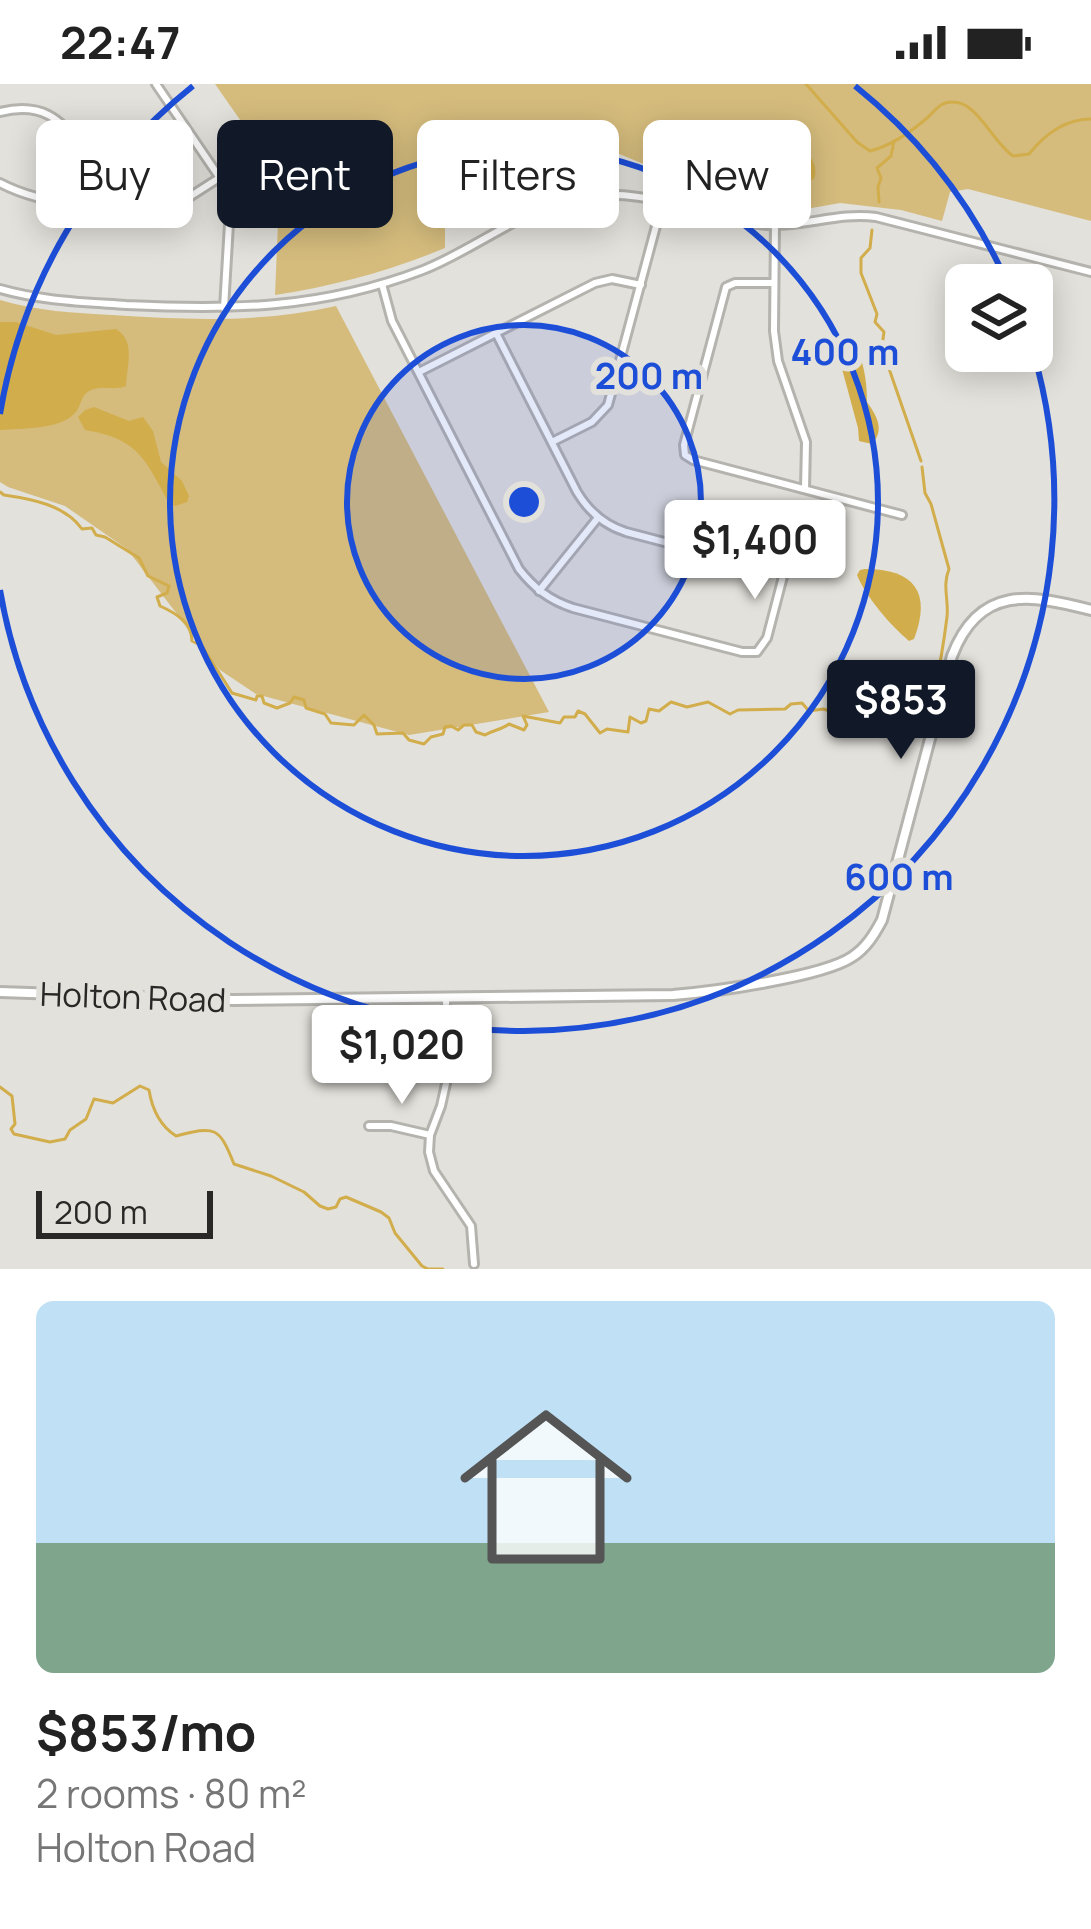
<!DOCTYPE html>
<meta charset="utf-8">
<style>
body{margin:0;font-family:Manrope,sans-serif;background:#f2f2f2;color:#222;height:100vh;display:flex;flex-direction:column;font-size:45px;white-space:nowrap}
*{box-sizing:border-box;margin:0}
p{font-size:39px;color:#767676}
.icon{flex:none;width:66px;height:66px;fill:none;stroke:currentColor;stroke-width:2;stroke-linecap:round;stroke-linejoin:round}
.map{position:relative;height:1185px;overflow:hidden}
.drawer{display:flex;flex-direction:column;background:#fff;flex:1}
.drawer>*{flex:none}
.guide{position:absolute;left:36px;top:36px;width:1020px;height:108px;display:flex;gap:24px}
.controls{position:absolute;left:945px;top:180px;display:grid;gap:24px}
.controls a{display:grid;place-items:center;width:108px;height:108px;border-radius:18px;background:#fff;box-shadow:0 6px 30px #0003;font-size:60px}
.scale{position:absolute;left:36px;bottom:30px;width:177px;box-sizing:border-box;padding-left:12px;border:6px solid #292826;border-top:0;font-size:33px;line-height:42px;white-space:nowrap;color:#292826;-webkit-text-stroke:9px #e3e1db;paint-order:stroke}
.price{position:absolute;translate:-50% -102px;padding:0 27px;border-radius:12px;background:#fff;color:#222;font-size:39px;line-height:78px;filter:drop-shadow(0 3px 6px #0008)}
.price::after{content:'';position:absolute;left:50%;top:72px;width:36px;height:27px;margin-left:-18px;background:inherit;clip-path:polygon(0 0,100% 0,50% 100%)}
.price.active{background:#111827;color:#fff}
ul{padding:0;list-style:none}
li{display:grid;align-content:center;gap:24px;height:636px;padding:0 36px}
li+li{border-top:3px solid #e0e0e0}
li span{display:grid;place-items:center;height:372px;border-radius:18px;color:#555}
li>.icon{margin-inline-start:auto}
span .icon{width:216px;height:216px;fill:#fffc;stroke-width:1}
li b{font-size:51px}
.tag{padding:0 42px;border-radius:18px;background:#fff;box-shadow:0 6px 30px #0003;font-size:42px;line-height:108px}
.tag.active{background:#111827;color:#fff}
.status{display:flex;justify-content:space-between;align-items:center;height:84px;padding:0 60px;background:#fff;direction:ltr}
.status svg{height:33px;fill:currentColor}
.map>svg:first-child{display:block}
.green{fill:#d5bc7d}
.water{fill:#d2ad4b}
.lines{fill:none;stroke-linecap:round;stroke-linejoin:round}
.stream{stroke:#d2ad4b;stroke-width:3}
.minor-casing{stroke:#b5b3ae;stroke-width:12}
.tertiary-casing{stroke:#b5b3ae;stroke-width:14}
.minor{stroke:#fff;stroke-width:6}
.tertiary{stroke:#fff;stroke-width:8}
.ring{fill:none;stroke:#1d4ed8;stroke-width:6}
.labels{text-anchor:middle;stroke-width:12;stroke-linejoin:round;paint-order:stroke}
.street-label{font-size:33px;fill:#292826;stroke:#e3e1db}
.centre{fill:#1d4ed8;stroke:#e3e1db;stroke-width:6}
.ring-label{font-size:36px;text-anchor:middle;font-weight:bold;fill:#1d4ed8;stroke:#e3e1db;stroke-width:12;stroke-linejoin:round;paint-order:stroke}
</style>
<div class="status"><b>22:47</b><svg viewBox="0 0 49 12"><path d="M0 12V9h3v3zM5 12V6h3v6zM10 12V3h3v9zM15 12V0h3v12zM26 1h20v11H26zM47 4h2v5h-2z"/></svg></div>
<div class="map">
<svg width="1091" height="1185" viewBox="0 0 1091 1185">
<rect width="100%" height="100%" fill="#e3e1db"/>
<!-- green -->
<g class="green">
<path d="M215 0H1091V137L968 105 950 108 942 137 901 126 840 119 789 128 767 129 650 101 653 84 617 69 565 55 562 62 503 49H445V164C390 187 334 202 275 211L280 93Z"/>
<path d="M0 216C37 227 74 229 112 231 188 236 262 239 336 222L549 628 409 651 256 610 220 586 127 465 65 422 8 403 0 398Z"/>
</g>
<!-- water -->
<g class="water">
<path d="M791 60C806 63 820 80 814 95 797 102 777 99 761 95V89Z"/>
<path d="M0 238H16L56 251 116 245C136 257 127 281 126 302 114 307 100 301 89 307 80 312 81 324 74 330 58 346 22 344 0 346Z"/>
<path d="M844 257 853 258C864 275 867 298 867 318 877 332 885 346 872 360L859 357 858 344 838 270 840 260Z"/>
<path d="M94 323 129 337 143 333 153 347 161 378 182 397 189 412 187 418 175 422 169 419C145 375 139 355 85 346L78 333 85 326Z"/>
<path d="M865 485C914 485 932 508 914 555L909 557C890 541 866 513 857 491L860 486Z"/>
</g>
<g class="lines">
<!-- stream -->
<g class="stream">
<path d="M806 0 857 58 870 67C890 62 912 47 927 34 932 30 936 24 941 21 949 16 961 18 968 23 986 36 995 59 1013 72L1029 70C1045 50 1065 35 1091 35"/>
<polyline points="879,118 878,103 881,94 877,84 891,72 894,57"/>
<polyline points="872,146 870,164 861,174 861,189 877,230 875,238 884,248 882,262 890,266 885,273 921,377"/>
<path d="M922 383 925 409 931 420 949 485C942 502 949 516 947 533 944 557 940 582 934 608"/>
<path d="M0 408 4 411C32 415 65 421 82 445L92 444 96 451 105 453 139 474 148 492 169 502 167 509 157 513 160 522C176 529 192 539 192 557L202 562 232 609 256 616 257 612H262L264 619 277 624 290 619 294 613 304 616 306 624 325 630 331 639 354 641 364 631 374 641 377 650 403 649 409 656 424 660 431 653 443 650 445 643 451 642 458 646 464 641H472L476 648 485 651C493 646 501 646 509 640L524 646 527 641 523 632 560 639 564 633H575L578 627 585 630 600 649 607 645 628 648 630 633 641 639 646 637 649 625 659 627 671 618 687 623 708 618 730 630 738 626 785 625 791 620 802 619 809 627 823 625 847 632H870L892 640 910 641 924 646 931 617"/>
<path d="M0 1003 12 1012 15 1040 11 1045 14 1050 50 1058 65 1055 70 1046 86 1035 94 1015 113 1019 140 1002 149 1006C152 1025 159 1041 176 1052 215 1042 219 1042 234 1080L271 1092 304 1108 320 1122 328 1125 336 1123 340 1115 346 1113 381 1128 389 1134 395 1149 422 1182 428 1185H443"/>
</g>
<!-- minor casing -->
<g class="minor-casing">
<g id="minor">
<polyline points="156,0 224,100 230,123 224,224"/>
<path d="M0 28C41 18 61 34 83 65 96 84 101 97 100 120"/>
<path d="M0 99C49 125 113 123 167 123L180 119 219 94"/>
<polyline points="775,141 774,247 778,277 806,358 805,405"/>
<polyline points="774,199 735,199 726,203 684,361 685,371 693,376 902,431"/>
<path d="M382 200 392 237 519 485C534 504 549 516 573 524L742 568H757L767 554 793 454"/>
<path d="M0 205C42 217 83 218 126 221 233 226 321 225 423 186 476 165 522 125 579 114 646 100 702 136 767 141 804 143 839 128 876 133L1091 188"/>
<path d="M496 249 577 408C589 428 604 441 626 448L783 489"/>
<polyline points="419,288 595,199 612,195 641,201"/>
<polyline points="552,358 592,338 608,321 663,116"/>
<polyline points="539,507 597,435"/>
<polyline points="446,915 447,995 441,1022 430,1051 429,1068 434,1087 471,1142 474,1180"/>
<polyline points="369,1042 391,1042 430,1051"/>
</g>
</g>
<!-- tertiary casing -->
<g class="tertiary-casing">
<path id="tertiary" d="M0 908 233 916 673 911C711 908 822 893 852 873 866 864 874 851 882 836L952 572C979 501 1030 510 1091 526"/>
</g>
<!-- minor -->
<use href="#minor" class="minor"/>
<!-- tertiary -->
<use href="#tertiary" class="tertiary"/>
</g>
<!-- distance rings -->
<circle cx="524" cy="418" r="177" fill="#1d4ed8" fill-opacity=".12"/>
<g class="ring">
<circle cx="524" cy="418" r="177"/>
<circle cx="524" cy="418" r="354"/>
<path d="M0 330A531 531 0 0 1 193 2M855 2A531 531 0 0 1 1007 198M1033 267A531 531 0 1 1 0 506"/>
</g>
<g class="labels">
<!-- street labels -->
<g class="street-label">
<text transform="translate(133 913) rotate(2)" y="12">Holton Road</text>
</g>
</g>
<circle cx="524" cy="418" r="18" class="centre"/>
<g class="ring-label">
<text x="845" y="281">400 m</text>
<text x="649" y="305">200 m</text>
<text x="899" y="806">600 m</text>
</g>
</svg>
<div class="controls">
<a><svg class="icon" aria-label="layers" viewBox="0 0 24 24"><path d="M12 4l9 5-9 5-9-5zM3 14l9 5 9-5"/></svg></a>
</div>
<div class="scale">200 m</div>
<b class="price" style="left:755px;top:518px">$1,400</b>
<b class="price active" style="left:901px;top:678px">$853</b>
<b class="price" style="left:402px;top:1023px">$1,020</b>
<div class="guide">
<a class="tag">Buy</a>
<a class="tag active">Rent</a>
<a class="tag">Filters</a>
<a class="tag">New</a>
</div>
</div>
<section class="drawer">
<ul>
<li><span style="background:linear-gradient(#bfe0f5 65%,#7fa58c 0)"><svg class="icon" aria-label="home" viewBox="0 0 24 24"><path d="M3 11l9-7 9 7M6 9v11h12V9"/></svg></span><div><b>$853/mo</b><p>2 rooms · 80 m²</p><p>Holton Road</p></div></li>
</ul>
</section>
